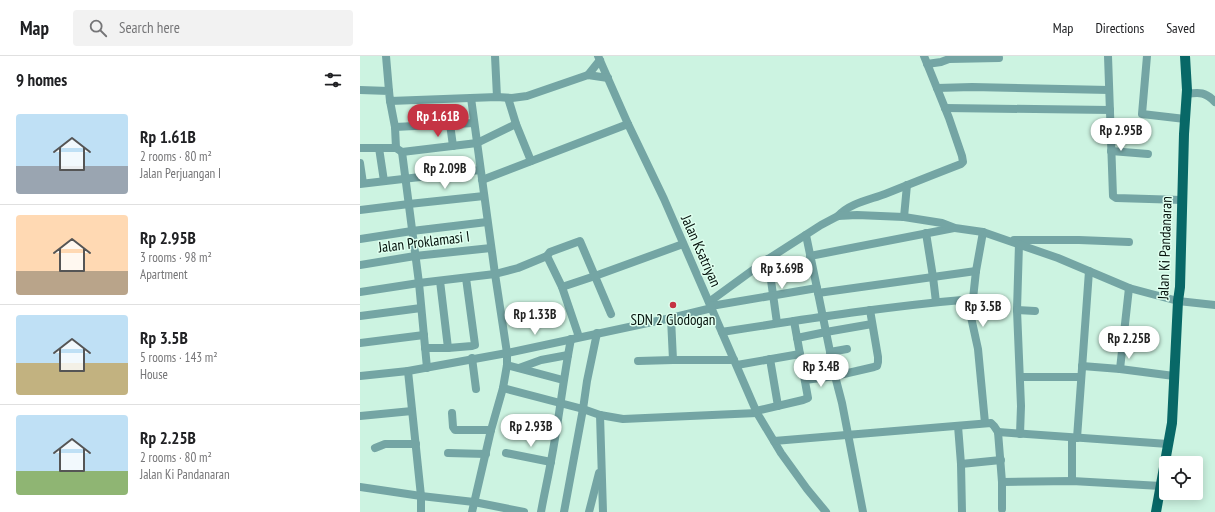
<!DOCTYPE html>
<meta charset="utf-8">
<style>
body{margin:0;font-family:"PT Sans Narrow",sans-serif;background:#f2f2f2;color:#202124;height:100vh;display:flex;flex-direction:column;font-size:15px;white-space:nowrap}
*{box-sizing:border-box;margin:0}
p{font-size:13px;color:#757577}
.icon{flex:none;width:22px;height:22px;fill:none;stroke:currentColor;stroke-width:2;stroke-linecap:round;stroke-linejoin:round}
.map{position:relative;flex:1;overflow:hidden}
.side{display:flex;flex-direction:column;background:#fff;width:360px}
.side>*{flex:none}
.buttons{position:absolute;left:799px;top:400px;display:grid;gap:8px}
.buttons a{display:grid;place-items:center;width:44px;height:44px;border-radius:4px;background:#fff;box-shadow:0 2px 10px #0003;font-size:20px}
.price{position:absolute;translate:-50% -34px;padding:0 9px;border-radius:14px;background:#fff;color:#222;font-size:13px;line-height:26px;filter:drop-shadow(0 1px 2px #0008)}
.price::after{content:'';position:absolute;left:50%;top:24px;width:12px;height:9px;margin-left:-6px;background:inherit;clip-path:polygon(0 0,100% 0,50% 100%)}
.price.current{background:#c53444;color:#fff}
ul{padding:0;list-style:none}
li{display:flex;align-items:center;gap:12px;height:100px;padding:0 16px}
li+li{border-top:1px solid #e0e0e0}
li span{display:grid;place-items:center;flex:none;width:112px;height:80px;border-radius:4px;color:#555}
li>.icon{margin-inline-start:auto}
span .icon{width:48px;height:48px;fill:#fffc;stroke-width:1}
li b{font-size:17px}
h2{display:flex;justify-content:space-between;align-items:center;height:48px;padding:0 16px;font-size:17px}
header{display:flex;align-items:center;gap:24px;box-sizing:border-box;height:56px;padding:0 20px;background:#fff;border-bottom:1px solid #e0e0e0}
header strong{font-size:19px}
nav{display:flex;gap:22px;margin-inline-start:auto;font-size:14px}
.search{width:280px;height:36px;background:#f2f2f2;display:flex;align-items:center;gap:10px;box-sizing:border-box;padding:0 14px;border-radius:4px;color:#757577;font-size:15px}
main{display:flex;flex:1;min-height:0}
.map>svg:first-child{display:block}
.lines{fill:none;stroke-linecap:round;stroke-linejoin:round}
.minor{stroke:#74a5a4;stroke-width:8}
.major{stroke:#086867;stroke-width:10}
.poi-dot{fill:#c53444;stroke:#dfffef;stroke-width:1.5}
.labels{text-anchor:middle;stroke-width:3;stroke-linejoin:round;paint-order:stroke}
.street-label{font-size:15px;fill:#04110b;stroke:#dfffef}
.poi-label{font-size:15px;fill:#04110b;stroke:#dfffef}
</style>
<header>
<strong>Map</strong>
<div class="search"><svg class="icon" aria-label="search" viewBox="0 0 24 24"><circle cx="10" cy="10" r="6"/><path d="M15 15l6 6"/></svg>Search here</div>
<nav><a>Map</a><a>Directions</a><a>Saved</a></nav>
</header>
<main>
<section class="side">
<h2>9 homes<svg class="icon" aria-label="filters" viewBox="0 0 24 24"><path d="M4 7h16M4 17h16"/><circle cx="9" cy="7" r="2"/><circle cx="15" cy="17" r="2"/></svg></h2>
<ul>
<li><span style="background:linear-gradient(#bfe0f5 65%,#9aa5b1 0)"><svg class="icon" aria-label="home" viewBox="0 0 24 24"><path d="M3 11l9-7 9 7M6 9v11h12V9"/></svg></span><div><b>Rp 1.61B</b><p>2 rooms · 80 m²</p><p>Jalan Perjuangan I</p></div></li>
<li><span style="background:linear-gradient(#ffd9b3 70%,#b9a48a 0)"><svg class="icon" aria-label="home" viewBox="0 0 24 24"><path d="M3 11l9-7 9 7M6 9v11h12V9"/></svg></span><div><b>Rp 2.95B</b><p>3 rooms · 98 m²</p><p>Apartment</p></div></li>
<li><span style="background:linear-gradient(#bfe0f5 60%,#c2b280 0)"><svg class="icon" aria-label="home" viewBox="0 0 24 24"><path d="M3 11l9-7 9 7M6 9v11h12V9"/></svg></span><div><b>Rp 3.5B</b><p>5 rooms · 143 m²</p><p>House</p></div></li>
<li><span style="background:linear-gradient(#bfe0f5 70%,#8fb573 0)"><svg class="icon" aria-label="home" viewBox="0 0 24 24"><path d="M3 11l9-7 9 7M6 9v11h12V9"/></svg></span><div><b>Rp 2.25B</b><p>2 rooms · 80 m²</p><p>Jalan Ki Pandanaran</p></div></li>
</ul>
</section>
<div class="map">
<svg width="855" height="456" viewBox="0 0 855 456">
<rect width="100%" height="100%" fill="#ccf3e1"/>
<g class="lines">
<!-- minor -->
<g class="minor">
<polyline points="26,0 29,35"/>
<polyline points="135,0 137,41"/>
<polyline points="238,0 268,68 304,143 397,357 421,397 447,433 466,456"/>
<polyline points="748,0 753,140 756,142 822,144"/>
<polyline points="787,0 782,58 825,63"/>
<polyline points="567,8 581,6 589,3 639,2"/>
<polyline points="228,19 240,4"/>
<polyline points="577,32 612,31 749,34"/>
<polyline points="0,34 29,35 30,45 137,41 152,42 167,40 228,19 248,22"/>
<path d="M827 38C839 36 846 36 855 46"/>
<polyline points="111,42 135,218 147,297 147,309 143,332 131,374 112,456"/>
<polyline points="148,42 156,68 171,105"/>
<polyline points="585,52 750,54"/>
<polyline points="90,68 93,90"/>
<polyline points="35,71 114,67"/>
<polyline points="0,92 36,92 35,71 30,45"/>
<polyline points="19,92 24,125"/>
<polyline points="36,92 42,96 59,227 67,312"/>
<polyline points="751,95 788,98"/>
<polyline points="42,96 117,87 156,68"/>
<polyline points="0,107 3,127"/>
<polyline points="122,124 268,68"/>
<polyline points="0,128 120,114"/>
<polyline points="0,154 49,148 124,140"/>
<path d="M478 160C490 147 509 144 525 138 550 128 575 118 601 108L603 106 602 100 589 62 564 0"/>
<polyline points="544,161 547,129"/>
<polyline points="623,176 616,215 611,261 618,293 625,367"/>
<polyline points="566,177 573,221 576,246"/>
<polyline points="446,179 457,232"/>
<polyline points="0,183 52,175 127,166"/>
<polyline points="654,184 719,184 769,186"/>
<polyline points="659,188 657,254 661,350 660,378"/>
<polyline points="450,200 594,172"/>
<polyline points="408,203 417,267"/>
<polyline points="0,209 55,200 131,192"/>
<polyline points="80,225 88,292"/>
<polyline points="202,231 235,220 323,188"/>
<polyline points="0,236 59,227 135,218 158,212 187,200"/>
<polyline points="458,237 616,215"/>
<polyline points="349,246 408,203 461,169 478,160 497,159 544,161 582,167 595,172 623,176 698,202 769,232 818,245 855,249"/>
<polyline points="351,250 457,232 475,320 482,347 503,456"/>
<polyline points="657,254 675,255"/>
<polyline points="0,260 61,252"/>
<polyline points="311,262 313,304"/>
<path d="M362 276C446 263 529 250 613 243"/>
<polyline points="219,281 202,231 187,200 190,196 220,185 251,258"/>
<polyline points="437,282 466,276 512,268"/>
<polyline points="0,287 64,279"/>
<polyline points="65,292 88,292 112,290 115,289 106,222"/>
<polyline points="470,296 487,293"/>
<polyline points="112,302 116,333"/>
<polyline points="410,303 418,350"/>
<polyline points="278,305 313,304 374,304"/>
<polyline points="147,309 203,324"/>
<polyline points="377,309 440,298"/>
<polyline points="722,310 760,313 814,320"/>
<polyline points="159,312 181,304 208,299"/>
<polyline points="760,313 769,232"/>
<polyline points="48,315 61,440 61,456"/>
<polyline points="0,320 48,315 147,297 311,262 352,252"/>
<polyline points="660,321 721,321"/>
<polyline points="445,324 475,320 514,311 517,310 518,306 518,301 510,254"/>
<polyline points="143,332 223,353 240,359 263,363 397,357"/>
<polyline points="396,355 443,344 448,342 434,265"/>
<polyline points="92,357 93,371 95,374 131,374"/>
<polyline points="240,359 243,456"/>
<polyline points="0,360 52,355"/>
<polyline points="598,370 601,408 602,456"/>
<polyline points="638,376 808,388"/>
<polyline points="717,382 729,215"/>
<polyline points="414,385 631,367 634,370 638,376 642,426 642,453"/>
<polyline points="15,392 25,388 56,388"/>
<polyline points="88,397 126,398"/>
<polyline points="146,397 191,406"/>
<polyline points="601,408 641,404"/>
<polyline points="712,425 712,382"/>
<polyline points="642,426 712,425 801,430"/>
<polyline points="0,431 61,440 114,446 164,456"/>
<path d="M181 456C184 439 188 422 191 405 199 364 203 324 211 283"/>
<polyline points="204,456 223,353 227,325 237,277"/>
<polyline points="229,456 239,417"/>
</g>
<!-- major -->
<polyline class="major" points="796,456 812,367 818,245 820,231 824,78 827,34 825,0"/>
</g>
<!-- markers -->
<circle class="poi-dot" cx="313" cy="249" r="4"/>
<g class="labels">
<!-- street labels -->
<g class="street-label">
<text transform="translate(64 186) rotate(-7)" y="5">Jalan Proklamasi I</text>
<text transform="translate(805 192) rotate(-88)" y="5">Jalan Ki Pandanaran</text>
<text transform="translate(341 195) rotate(66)" y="5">Jalan Ksatriyan</text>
</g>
<!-- poi labels -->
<g class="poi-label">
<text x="313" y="269">SDN 2 Glodogan</text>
</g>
</g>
</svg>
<div class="buttons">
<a><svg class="icon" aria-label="locate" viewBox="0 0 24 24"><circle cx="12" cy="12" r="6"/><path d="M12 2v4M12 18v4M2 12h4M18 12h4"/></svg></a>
</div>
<b class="price current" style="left:78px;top:82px">Rp 1.61B</b>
<b class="price" style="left:761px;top:96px">Rp 2.95B</b>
<b class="price" style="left:85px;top:134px">Rp 2.09B</b>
<b class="price" style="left:422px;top:234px">Rp 3.69B</b>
<b class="price" style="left:623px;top:272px">Rp 3.5B</b>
<b class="price" style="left:175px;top:280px">Rp 1.33B</b>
<b class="price" style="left:769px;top:304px">Rp 2.25B</b>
<b class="price" style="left:461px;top:332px">Rp 3.4B</b>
<b class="price" style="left:171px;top:392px">Rp 2.93B</b>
</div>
</main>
